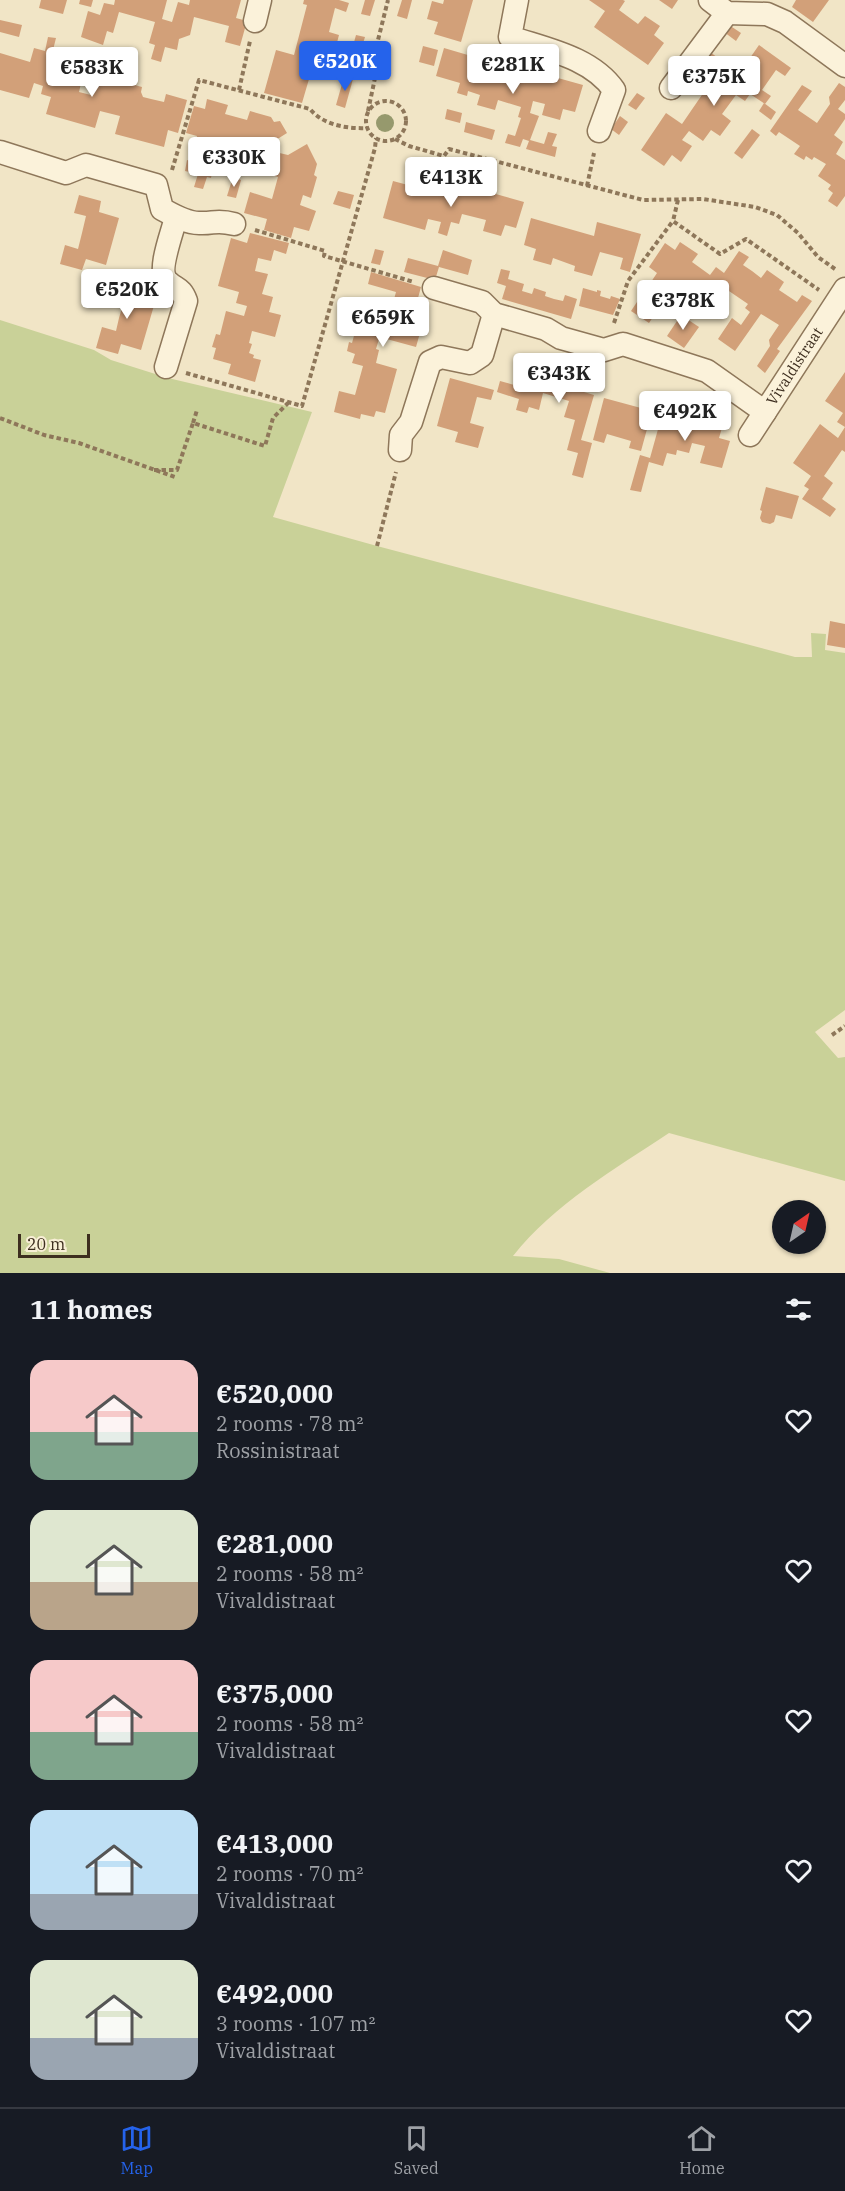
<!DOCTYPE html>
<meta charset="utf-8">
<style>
body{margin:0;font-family:"IBM Plex Serif",serif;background:#242831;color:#f1f3f6;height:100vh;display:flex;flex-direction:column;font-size:22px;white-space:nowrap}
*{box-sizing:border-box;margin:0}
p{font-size:20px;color:#9ea1a6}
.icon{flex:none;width:33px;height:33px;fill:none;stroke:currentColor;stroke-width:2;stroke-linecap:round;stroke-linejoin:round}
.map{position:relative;height:1273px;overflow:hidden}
.sheet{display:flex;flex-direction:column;background:#171b24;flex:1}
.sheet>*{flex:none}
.needle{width:39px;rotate:34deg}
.tools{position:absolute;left:772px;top:1200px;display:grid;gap:12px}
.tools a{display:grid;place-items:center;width:54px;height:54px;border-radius:50%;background:#171b24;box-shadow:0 2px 4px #0004;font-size:30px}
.scale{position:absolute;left:18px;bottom:15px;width:72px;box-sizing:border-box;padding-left:6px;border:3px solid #3d2e1f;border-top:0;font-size:16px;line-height:21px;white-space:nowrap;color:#3d2e1f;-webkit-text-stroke:4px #f8efd6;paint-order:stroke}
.price{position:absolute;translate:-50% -51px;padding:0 14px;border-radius:6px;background:#fff;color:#222;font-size:20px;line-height:39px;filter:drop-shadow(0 2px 3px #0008)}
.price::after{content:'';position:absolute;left:50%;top:36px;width:18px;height:14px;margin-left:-9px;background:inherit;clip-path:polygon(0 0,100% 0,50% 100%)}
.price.current{background:#2563eb;color:#fff}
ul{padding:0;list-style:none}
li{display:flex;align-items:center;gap:18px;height:150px;padding:0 30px}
li span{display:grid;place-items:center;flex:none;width:168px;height:120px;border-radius:18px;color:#555}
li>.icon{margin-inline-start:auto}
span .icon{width:72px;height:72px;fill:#fffc;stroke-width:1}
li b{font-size:26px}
h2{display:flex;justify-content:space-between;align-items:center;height:72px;padding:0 30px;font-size:26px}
.dock{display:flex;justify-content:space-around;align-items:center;height:84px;border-top:2px solid #363941;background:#171b24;font-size:16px;color:#9ea1a6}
.dock a{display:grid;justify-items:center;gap:3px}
.dock .current{color:#2563eb}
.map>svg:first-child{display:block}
.green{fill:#c9d198}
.building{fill:#d2a079}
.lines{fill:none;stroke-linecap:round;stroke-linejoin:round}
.minor-casing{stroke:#8e775a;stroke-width:25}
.path{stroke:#8e775a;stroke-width:4;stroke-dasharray:4.5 3;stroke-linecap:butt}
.minor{stroke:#fbf2da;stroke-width:22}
.tree{fill:#96996d}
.labels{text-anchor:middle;stroke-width:5;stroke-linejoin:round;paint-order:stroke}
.street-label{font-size:15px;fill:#3d2e1f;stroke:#f8efd6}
</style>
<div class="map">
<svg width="845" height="1273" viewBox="0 0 845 1273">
<rect width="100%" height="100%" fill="#f1e5c6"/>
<!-- green -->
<path class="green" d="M0 320 94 350 111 360 168 378 312 412 273 517 377 546 795 657H812L811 633 826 634 825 650 845 653V1010L815 1032 838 1058 845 1057V1181L669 1133C615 1169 554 1204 513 1256L559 1259 610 1273H0Z"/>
<!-- building -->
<g class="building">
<polygon points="41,0 67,0 63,14 39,8"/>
<polygon points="80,0 93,0 91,7 79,4"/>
<polygon points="115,0 167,0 162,19 172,22 178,2 189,5 190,0 241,0 236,18 247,21 240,46 225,42 229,26 194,17 190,35 179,39 177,50 165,47 161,62 151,59 155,45 149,43 155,22 119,12 113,33 107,31 103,45 81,37 88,11 100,15 104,3 114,5"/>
<polygon points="304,0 339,0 349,3 346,12 335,8 329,32 339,35 334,54 323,51 320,64 314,62 302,103 264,93 276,50 294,55 307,5 303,4"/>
<polygon points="365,0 375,0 370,16 361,14"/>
<polygon points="402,0 412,0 407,19 397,16"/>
<polygon points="444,0 473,0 461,42 434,34 438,22 427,19 432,1 443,4"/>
<polygon points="589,0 623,0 625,1 619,10 638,24 645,16 660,26 654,35 664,43 648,65 594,27 605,11"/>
<polygon points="659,0 678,0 672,9"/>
<polygon points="796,0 829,0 813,22 792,7"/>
<polygon points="0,20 22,25 19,37 0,32"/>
<polygon points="729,25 741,33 736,41 724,32"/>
<polygon points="356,35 365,37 356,66 348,64"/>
<polygon points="48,37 56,38 50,62 72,68 70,76 82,79 79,92 91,95 97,75 142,87 141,92 143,97 151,99 164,102 166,94 187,100 178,133 168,130 164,147 115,134 120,116 100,111 95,128 46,114 51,97 41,94 43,86 34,83 29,98 0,90 0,53 30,62 34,48 45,51"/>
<polygon points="759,45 791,68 785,76 776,70 762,90 771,96 765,104 750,94 745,101 736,95 722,114 731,121 720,136 711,130 703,141 689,131 682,140 692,146 681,162 672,155 664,166 641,150 666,113 682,124 719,70 734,81"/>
<polygon points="423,46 438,50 434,66 419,62"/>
<polygon points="444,48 478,58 476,65 537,82 540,73 583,85 575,112 563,109 560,120 542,115 545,104 533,101 530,113 539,116 530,140 544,144 548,132 557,134 552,146 557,147 555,157 526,149 529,141 523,139 520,147 505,143 508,134 515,136 521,118 518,117 521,107 498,100 495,110 477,105 480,95 468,91 467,96 457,93 460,83 436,76"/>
<polygon points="710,52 722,61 716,69 704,60"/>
<polygon points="344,77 353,79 345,108 336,105"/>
<polygon points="839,83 845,87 845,100 838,109 845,114 845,119 834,135 843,142 836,154 845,160 845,196 837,207 828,201 833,193 828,189 831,185 818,176 826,164 814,157 812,160 806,156 804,160 794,154 800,146 779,132 776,136 770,131 802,85 812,91 798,110 817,123 830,104 829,97"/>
<polygon points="637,93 645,98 636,110 628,105"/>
<polygon points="207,99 228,105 225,114 247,120 250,111 271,117 274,122 280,121 287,133 263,148 262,154 257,153 254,165 246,163 248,155 237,152 239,147 229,145 227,154 215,150 216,146 196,141 197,136 186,133 194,106 205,109"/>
<polygon points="764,103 776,112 771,120 759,111"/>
<polygon points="447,109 462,113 460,123 445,119"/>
<polygon points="620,116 628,122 619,135 611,129"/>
<polygon points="466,122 495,130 492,140 464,132"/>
<polygon points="752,129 760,135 742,159 734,153"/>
<polygon points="307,144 317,164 314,175 317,177 311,198 303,195 300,205 316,211 309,231 294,227 291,238 264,230 267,219 244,213 250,192 272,199 278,177 261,172 266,154 271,151 288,155"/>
<polygon points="187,160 213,168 211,178 207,177 203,189 194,187 198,174 185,171"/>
<polygon points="233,177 241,180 236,198 227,196"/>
<polygon points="393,181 456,198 460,184 524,202 516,228 505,225 501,236 483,231 486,220 462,214 459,224 451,222 447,236 438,233 441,222 428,219 425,230 383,218"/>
<polygon points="338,191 354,195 350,209 333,204"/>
<polygon points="79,195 101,201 99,212 119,218 106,265 86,259 82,270 60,264 65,245 78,249 82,233 86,216 74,213"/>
<polygon points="531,218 594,236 597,222 641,234 630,272 620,269 623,258 600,252 592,276 574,271 575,266 553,258 551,265 533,260 536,249 524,245"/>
<polygon points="250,233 289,243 286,254 274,250 271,261 258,258 255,271 268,274 262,294 273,297 269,312 281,315 275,337 252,331 249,343 252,344 249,353 254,355 253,358 261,360 255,382 228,374 231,364 213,359 216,348 212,347 216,334 220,335 226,311 244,316 247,306 236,303 239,292 218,286 231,238 247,243"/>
<polygon points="680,242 698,254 692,262 710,275 716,267 724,273 739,251 749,257 743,265 752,271 761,278 767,270 784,282 779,290 797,302 802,295 812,301 777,349 780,351 765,373 757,366 770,346 769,340 779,325 761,314 735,351 718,339 732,318 741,325 750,312 745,308 748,304 726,289 713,309 704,303 696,314 686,307 693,298 675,286 669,295 651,282 657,273 649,267 665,243 675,250"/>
<polygon points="375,249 384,251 380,265 371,263"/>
<polygon points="443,250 472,260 468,275 439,267 435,280 404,272 408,258 438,266"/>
<polygon points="501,269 510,271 508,279 524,284 522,291 532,294 534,288 546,292 545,296 554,299 563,301 565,295 577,299 571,319 502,299 506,286 497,283"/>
<polygon points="371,272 421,287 418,298 429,301 416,347 383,338 382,340 379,339 376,349 379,350 376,363 397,369 385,413 376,411 374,417 361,414 360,419 334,412 339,391 355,395 363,366 352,363 355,354 347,351 349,342 352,343 355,332 371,336 379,311 390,314 396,292 368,284"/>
<polygon points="115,279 137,286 134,296 155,302 141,350 121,344 118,354 96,348 102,327 116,331 119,318 123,304 109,300"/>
<polygon points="583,288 597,292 597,290 601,291 600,296 610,299 611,296 620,299 613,315 579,306"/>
<polygon points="645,290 663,302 649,323 631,311"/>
<polygon points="681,315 699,327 684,348 667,336"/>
<polygon points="540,362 588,375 584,392 594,395 581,440 592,443 583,478 572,475 578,453 567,450 575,420 564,417 569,401 543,393 539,410 529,407 527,413 516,410 519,399 497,392 500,381 532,390"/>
<polygon points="845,372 845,452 842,450 824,476 833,483 822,499 836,509 830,517 802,499 809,489 804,486 811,476 793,463 820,424 838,438 845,427 837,422 843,413 825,401"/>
<polygon points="450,378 494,390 491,400 477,397 470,423 484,427 478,448 455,442 458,432 437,426"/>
<polygon points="604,398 652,411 641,451 629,448 631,441 607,434 604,443 593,440"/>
<polygon points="675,407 724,421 719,438 730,441 722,468 700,463 705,446 692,443 689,453 677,450 676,455 667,453 663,466 649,462 641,492 630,490 640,455 650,458 660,422 671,424"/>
<polygon points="766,487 799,496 792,519 776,515 774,522 770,524 762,522 760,518 762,511 760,510"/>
<polygon points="830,621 845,624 845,648 827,645"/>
</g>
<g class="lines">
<!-- minor casing -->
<g class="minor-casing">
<g id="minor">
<path d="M517 0 510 37C545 49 591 57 614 90L599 131"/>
<polyline points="710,0 727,13 767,14 785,22 845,66"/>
<polyline points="255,21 260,0"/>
<polyline points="671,88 727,13"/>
<path d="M0 152 66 173 86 165 156 185 162 209C173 215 186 223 199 223 214 224 216 219 234 224"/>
<polyline points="434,288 482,302 494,314 546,329 561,338 604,350 623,344 707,371 765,412"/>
<path d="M166 367 186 301C181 287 176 290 167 281 157 270 173 231 176 217"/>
<path id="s1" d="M750 435 845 289"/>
<polyline points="400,450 401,435 411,422 430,362 441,357 470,363 482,355 494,314"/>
</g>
</g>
<!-- path -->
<g class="path">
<polyline points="239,90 250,41"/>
<circle cx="386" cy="121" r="20"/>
<polyline points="368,111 375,78 370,72 388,0"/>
<polyline points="395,139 409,146 444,156 449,149 643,200 703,199 755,207 777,215 798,233 818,257 835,269"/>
<path d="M172 170 199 80 310 109C323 125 347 129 367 128"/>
<polyline points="587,186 594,153"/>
<polyline points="678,200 673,221 720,254 746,239 819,290"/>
<polyline points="255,230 325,251 324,256 414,282"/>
<polyline points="614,323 628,281 673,221"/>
<polyline points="186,373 302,406 375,148 376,138"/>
<polyline points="0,418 44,435 79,443 175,477"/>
<polyline points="193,423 197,410"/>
<polyline points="154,470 177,470 193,423 265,446 273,418 288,403"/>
<polyline points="377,546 396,472"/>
<polyline points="832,1035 845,1026"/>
</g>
<!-- minor -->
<use href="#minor" class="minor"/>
</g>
<!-- trees -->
<circle class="tree" cx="385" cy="123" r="9"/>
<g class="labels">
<!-- street labels -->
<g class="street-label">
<text dy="5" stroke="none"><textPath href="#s1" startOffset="82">Vivaldistraat</textPath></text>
</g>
</g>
</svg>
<div class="tools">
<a><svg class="needle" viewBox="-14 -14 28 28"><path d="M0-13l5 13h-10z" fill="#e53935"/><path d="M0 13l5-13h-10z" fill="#9ea1a6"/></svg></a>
</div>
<div class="scale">20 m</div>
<b class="price current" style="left:345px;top:92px">€520K</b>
<b class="price" style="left:513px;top:95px">€281K</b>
<b class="price" style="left:92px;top:98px">€583K</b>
<b class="price" style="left:714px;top:107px">€375K</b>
<b class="price" style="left:234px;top:188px">€330K</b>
<b class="price" style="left:451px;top:208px">€413K</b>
<b class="price" style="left:127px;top:320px">€520K</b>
<b class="price" style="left:683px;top:331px">€378K</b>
<b class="price" style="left:383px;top:348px">€659K</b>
<b class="price" style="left:559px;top:404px">€343K</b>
<b class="price" style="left:685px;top:442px">€492K</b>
</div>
<section class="sheet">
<h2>11 homes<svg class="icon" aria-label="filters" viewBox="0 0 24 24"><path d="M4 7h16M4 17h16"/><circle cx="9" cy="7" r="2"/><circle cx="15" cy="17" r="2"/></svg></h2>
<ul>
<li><span style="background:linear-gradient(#f6c9c9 60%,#7fa58c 0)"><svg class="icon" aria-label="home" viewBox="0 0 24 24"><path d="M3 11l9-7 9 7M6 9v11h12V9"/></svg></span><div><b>€520,000</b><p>2 rooms · 78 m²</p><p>Rossinistraat</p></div><svg class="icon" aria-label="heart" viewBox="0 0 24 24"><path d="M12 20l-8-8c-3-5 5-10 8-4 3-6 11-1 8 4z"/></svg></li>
<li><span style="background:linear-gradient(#dfe7d0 60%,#b9a48a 0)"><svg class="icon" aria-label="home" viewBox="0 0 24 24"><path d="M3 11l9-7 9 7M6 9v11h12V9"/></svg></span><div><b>€281,000</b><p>2 rooms · 58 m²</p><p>Vivaldistraat</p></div><svg class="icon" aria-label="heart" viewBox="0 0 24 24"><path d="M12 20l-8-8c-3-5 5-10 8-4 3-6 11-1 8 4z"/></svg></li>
<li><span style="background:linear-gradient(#f6c9c9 60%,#7fa58c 0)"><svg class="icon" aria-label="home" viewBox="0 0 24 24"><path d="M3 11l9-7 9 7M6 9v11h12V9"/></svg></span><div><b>€375,000</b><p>2 rooms · 58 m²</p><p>Vivaldistraat</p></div><svg class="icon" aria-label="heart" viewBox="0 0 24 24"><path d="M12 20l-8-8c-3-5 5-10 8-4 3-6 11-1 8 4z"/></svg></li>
<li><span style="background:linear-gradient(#bfe0f5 70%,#9aa5b1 0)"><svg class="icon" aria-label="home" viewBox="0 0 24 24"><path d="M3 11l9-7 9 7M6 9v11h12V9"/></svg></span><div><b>€413,000</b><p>2 rooms · 70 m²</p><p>Vivaldistraat</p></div><svg class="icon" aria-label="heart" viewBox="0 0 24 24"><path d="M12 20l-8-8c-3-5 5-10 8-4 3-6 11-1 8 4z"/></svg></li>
<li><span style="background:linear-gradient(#dfe7d0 65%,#9aa5b1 0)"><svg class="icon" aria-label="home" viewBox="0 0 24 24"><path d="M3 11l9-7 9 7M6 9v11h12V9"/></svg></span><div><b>€492,000</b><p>3 rooms · 107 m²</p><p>Vivaldistraat</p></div><svg class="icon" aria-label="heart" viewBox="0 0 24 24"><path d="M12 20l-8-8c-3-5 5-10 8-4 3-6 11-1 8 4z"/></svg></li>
</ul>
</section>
<nav class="dock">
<a class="current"><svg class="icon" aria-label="map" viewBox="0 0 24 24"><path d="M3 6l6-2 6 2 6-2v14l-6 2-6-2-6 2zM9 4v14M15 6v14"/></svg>Map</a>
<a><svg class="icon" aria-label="saved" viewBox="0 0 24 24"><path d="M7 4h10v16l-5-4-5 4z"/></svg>Saved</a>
<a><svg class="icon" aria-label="home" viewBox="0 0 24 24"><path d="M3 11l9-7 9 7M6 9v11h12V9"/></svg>Home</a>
</nav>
